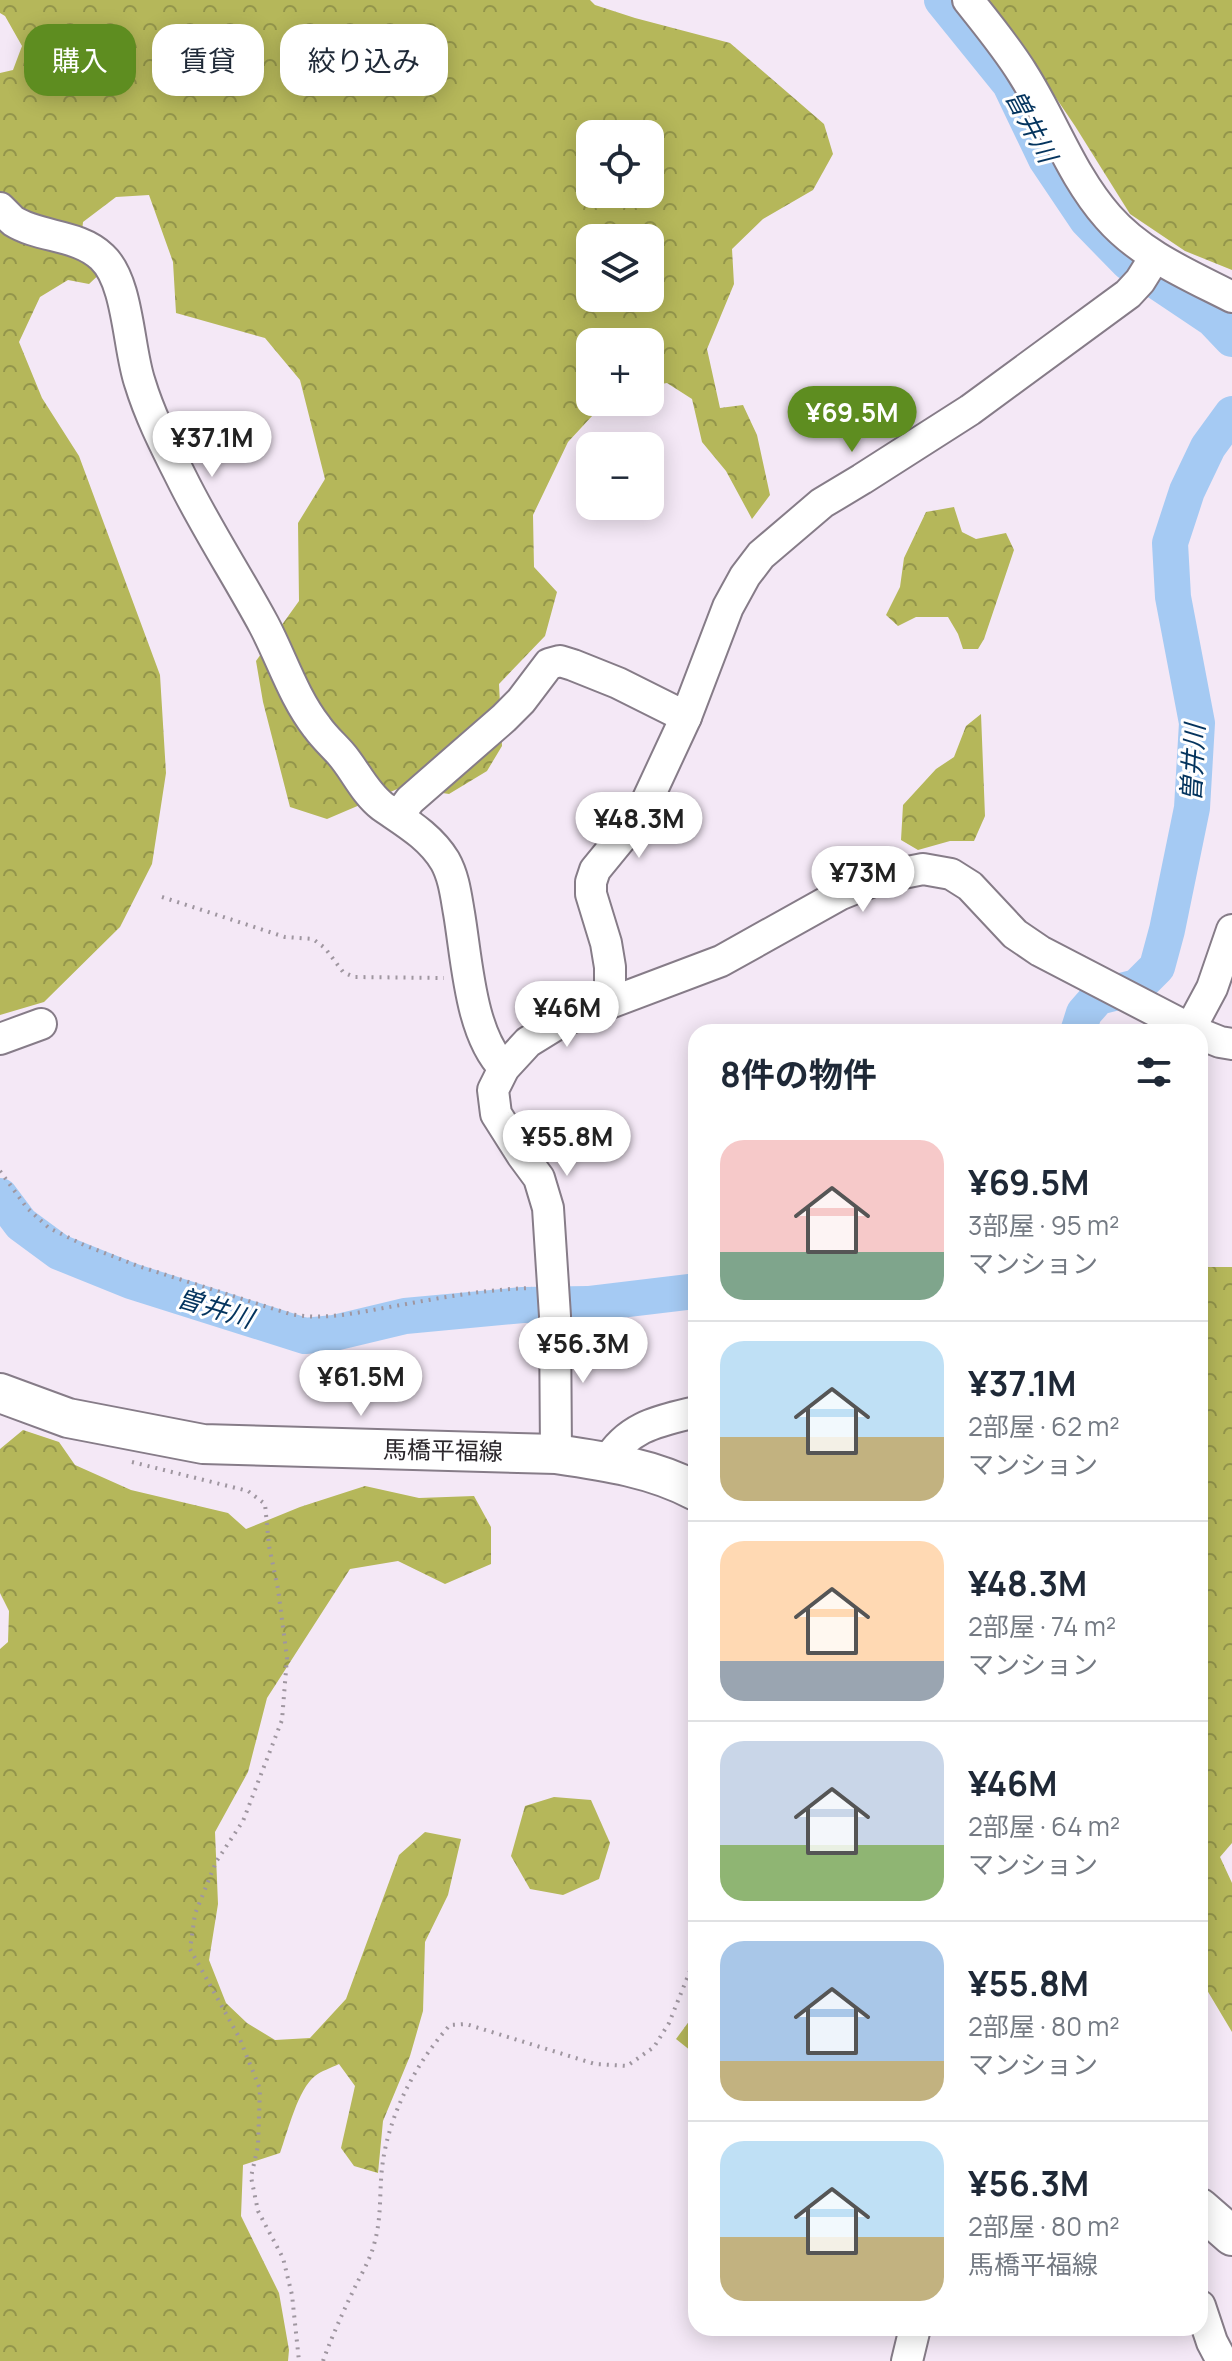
<!DOCTYPE html>
<html lang="ja">
<meta charset="utf-8">
<style>
body{margin:0;font-family:Manrope,"Noto Sans JP",sans-serif;background:#f2f2f3;color:#1f2937;height:100vh;display:flex;flex-direction:column;font-size:30px;white-space:nowrap}
*{box-sizing:border-box;margin:0}
p{font-size:26px;color:#747a83}
.icon{flex:none;width:44px;height:44px;fill:none;stroke:currentColor;stroke-width:2;stroke-linecap:round;stroke-linejoin:round}
.map{position:relative;flex:1;overflow:hidden}
.details{position:absolute;left:688px;top:1024px;width:520px;height:1312px;display:flex;flex-direction:column;background:#fff;border-radius:24px;box-shadow:0 4px 20px #0003}
.details>*{flex:none}
.banner{position:absolute;left:24px;top:24px;width:544px;height:72px;display:flex;gap:16px}
.fabs{position:absolute;left:576px;top:120px;display:grid;gap:16px}
.fabs a{display:grid;place-items:center;width:88px;height:88px;border-radius:16px;background:#fff;box-shadow:0 4px 20px #0003;font-size:40px}
.price{position:absolute;translate:-50% -68px;padding:0 18px;border-radius:28px;background:#fff;color:#222;font-size:26px;line-height:52px;filter:drop-shadow(0 2px 4px #0008)}
.price::after{content:'';position:absolute;left:50%;top:48px;width:24px;height:18px;margin-left:-12px;background:inherit;clip-path:polygon(0 0,100% 0,50% 100%)}
.price.selected{background:#5e8d20;color:#fff}
ul{padding:0;list-style:none}
li{display:flex;align-items:center;gap:24px;height:200px;padding:0 32px}
li+li{border-top:2px solid #e0e1e3}
li span{display:grid;place-items:center;flex:none;width:224px;height:160px;border-radius:24px;color:#555}
li>.icon{margin-inline-start:auto}
span .icon{width:96px;height:96px;fill:#fffc;stroke-width:1}
li b{font-size:34px}
h2{display:flex;justify-content:space-between;align-items:center;height:96px;padding:0 32px;font-size:34px}
.chip{padding:0 28px;border-radius:24px;background:#fff;box-shadow:0 4px 20px #0003;font-size:28px;line-height:72px}
.chip.selected{background:#5e8d20;color:#fff}
.map>svg:first-child{display:block}
.forest{fill:url(#forest-crowns);fill-rule:evenodd}
.lines{fill:none;stroke-linecap:round;stroke-linejoin:round}
.river{stroke:#a5caf3;stroke-width:36}
.minor-casing{stroke:#867c88;stroke-width:34}
.major-casing{stroke:#867c88;stroke-width:42}
.path{stroke:#9f96a0;stroke-width:4;stroke-dasharray:2 6;stroke-linecap:butt}
.minor{stroke:#fff;stroke-width:30}
.major{stroke:#fff;stroke-width:38}
.labels{text-anchor:middle;stroke-width:6;stroke-linejoin:round;paint-order:stroke}
.street-label{font-size:24px;fill:#2a262b;stroke:#fff}
.water-label{font-size:26px;font-style:italic;fill:#04345e;stroke:#fff}
</style>
<div class="map">
<svg width="1232" height="2361" viewBox="0 0 1232 2361">
<defs>
<pattern id="forest-crowns" width="20" height="18" patternUnits="userSpaceOnUse" patternTransform="scale(2)"><rect width="20" height="18" fill="#b5b75a"/><path d="M2 6a3 3 0 1 1 6 0M12 15a3 3 0 1 1 6 0" fill="none" stroke="#93954b"/></pattern>
</defs>
<rect width="100%" height="100%" fill="#f4e8f6"/>
<!-- forest -->
<g class="forest">
<path d="M0 0H590L595 5 635 18 730 43 824 124 833 154 813 190 763 219 732 249 734 284 707 349 720 408 743 405 757 435 770 495 752 519 726 471 702 442 692 399 667 383 650 386V342H590V402H605L568 442 533 515 534 567 557 592 545 636 499 684 502 746 487 771 449 794 402 787 327 819 290 807 263 702 256 661 299 601 298 523 325 479 300 380 265 338 176 313 173 262 149 195 116 197 83 222 80 252 105 269 89 284 68 280 40 297 19 342 42 398 79 456 160 675 166 773 152 864 120 927 44 1002 0 1015V73L13 70 22 46 5 16 0 13ZM590 134H650V194H590ZM590 238H650V298H590Z"/>
<polygon points="984,0 1232,0 1232,270 1185,251 1130,214 1075,126 1027,55"/>
<polygon points="954,507 962,532 976,539 1006,533 1014,550 984,639 978,649 963,649 958,634 948,617 916,617 898,626 886,615 900,587 904,558 926,512"/>
<polygon points="981,714 985,816 974,841 950,841 918,850 901,840 903,805 936,769 954,757 966,726"/>
<polygon points="1200,1267 1232,1267 1232,1843 1220,1857 1232,1883 1232,2032 1204,1985 1200,1975"/>
<path d="M23 1430 59 1442 75 1465 131 1490 228 1513 246 1529 300 1507 365 1486 419 1498 474 1496 491 1527V1564L445 1584 398 1561 350 1569 267 1698 248 1772 215 1832 218 1904 209 1960 226 2003 247 2023 275 2040 310 2038 346 1999 399 1855 425 1832 461 1839 448 1895 425 1942 423 2011 410 2056 383 2121 378 2173 354 2166 341 2148 355 2086 339 2064C331 2068 321 2071 315 2076 298 2089 288 2131 280 2153L243 2165 241 2216 279 2293 289 2350 288 2361H0V1649L8 1642 9 1611 0 1593V1449Z"/>
<polygon points="554,1797 591,1800 610,1843 599,1879 563,1895 530,1889 511,1856 525,1806"/>
<polygon points="696,2012 696,2055 676,2039"/>
</g>
<g class="lines">
<!-- river -->
<g class="river">
<polyline points="942,0 1010,84 1046,159 1087,220 1128,262 1213,319 1232,339"/>
<polyline points="1078,1032 1084,1013 1098,997 1137,987 1157,967 1167,930 1192,808 1197,723 1173,597 1170,543 1187,491 1208,447 1232,414"/>
<polyline points="0,1196 21,1224 59,1252 131,1281 305,1336 334,1333 405,1316 523,1305 588,1304 696,1291"/>
</g>
<!-- minor casing -->
<g class="minor-casing">
<g id="minor">
<path d="M968 0C987 24 1007 48 1023 74 1053 121 1071 175 1108 217 1141 255 1189 275 1232 297"/>
<path d="M0 208C4 212 9 217 13 221 40 238 78 234 102 257 129 282 128 349 140 383 150 416 166 447 181 477 206 528 237 575 264 625 282 659 293 696 317 727 324 737 333 745 341 754 355 770 364 792 382 806 405 822 430 836 445 861 454 877 456 896 459 913 467 960 470 1034 504 1068"/>
<polyline points="399,815 410,800 504,718 521,701 549,664 560,661 573,665 618,683 686,717"/>
<polyline points="610,1002 610,967 606,943 591,894 591,882 595,870 631,826 646,803 686,717 728,607 745,576 761,555 822,503 862,479 970,410 1128,294 1140,281 1155,257"/>
<polyline points="1190,1029 1212,988 1232,930"/>
<polyline points="1200,1034 1220,1042 1232,1044"/>
<polyline points="0,1039 41,1024"/>
<polyline points="556,1454 555,1316 548,1208 539,1178 522,1155 496,1114 493,1090 504,1068 528,1042 562,1021 721,961 841,894 883,877 923,869 951,874 970,886 1015,934 1040,951 1196,1032"/>
<path d="M607 1462C628 1426 659 1421 696 1412"/>
<polyline points="1200,2306 1212,2342 1222,2361"/>
<polyline points="907,2361 915,2328"/>
</g>
</g>
<!-- major casing -->
<g class="major-casing">
<g id="major">
<path d="M0 1393 68 1418 203 1444 556 1454C604 1461 653 1468 696 1491"/>
<polyline points="1200,2208 1232,2236"/>
</g>
</g>
<!-- path -->
<g class="path">
<polyline points="162,897 285,937 313,939 325,948 343,972 354,977 444,978"/>
<path d="M0 1171 27 1208 49 1228 84 1245 138 1266 290 1314C325 1321 360 1312 395 1306 440 1298 486 1289 532 1288"/>
<polyline points="132,1462 248,1491 265,1504 269,1546 278,1589 287,1658 282,1720 243,1821 216,1862 195,1914 190,1949 239,2037 260,2089 258,2146 251,2177 258,2211 283,2258 292,2295 299,2361"/>
<path d="M323 2361C332 2336 343 2312 355 2287 361 2275 369 2261 373 2248 382 2219 379 2197 382 2168 388 2116 415 2064 450 2025L466 2024 595 2064 627 2066 654 2047 669 2023 696 1956"/>
</g>
<!-- minor -->
<use href="#minor" class="minor"/>
<!-- major -->
<use href="#major" class="major"/>
</g>
<g class="labels">
<!-- street labels -->
<g class="street-label">
<text transform="translate(443 1451) rotate(1)" y="8">馬橋平福線</text>
</g>
<!-- water labels -->
<g class="water-label">
<text transform="translate(1031 126) rotate(62)" y="9">曽井川</text>
<text transform="translate(1193 763) rotate(-87)" y="9">曽井川</text>
<text transform="translate(215 1308) rotate(17)" y="9">曽井川</text>
</g>
</g>
</svg>
<div class="fabs">
<a><svg class="icon" aria-label="locate" viewBox="0 0 24 24"><circle cx="12" cy="12" r="6"/><path d="M12 2v4M12 18v4M2 12h4M18 12h4"/></svg></a>
<a><svg class="icon" aria-label="layers" viewBox="0 0 24 24"><path d="M12 4l9 5-9 5-9-5zM3 14l9 5 9-5"/></svg></a>
<a>+</a>
<a>−</a>
</div>
<b class="price selected" style="left:852px;top:454px">¥69.5M</b>
<b class="price" style="left:212px;top:479px">¥37.1M</b>
<b class="price" style="left:639px;top:860px">¥48.3M</b>
<b class="price" style="left:863px;top:914px">¥73M</b>
<b class="price" style="left:567px;top:1049px">¥46M</b>
<b class="price" style="left:567px;top:1178px">¥55.8M</b>
<b class="price" style="left:583px;top:1385px">¥56.3M</b>
<b class="price" style="left:361px;top:1418px">¥61.5M</b>
<div class="banner">
<a class="chip selected">購入</a>
<a class="chip">賃貸</a>
<a class="chip">絞り込み</a>
</div>
<section class="details">
<h2>8件の物件<svg class="icon" aria-label="filters" viewBox="0 0 24 24"><path d="M4 7h16M4 17h16"/><circle cx="9" cy="7" r="2"/><circle cx="15" cy="17" r="2"/></svg></h2>
<ul>
<li><span style="background:linear-gradient(#f6c9c9 70%,#7fa58c 0)"><svg class="icon" aria-label="home" viewBox="0 0 24 24"><path d="M3 11l9-7 9 7M6 9v11h12V9"/></svg></span><div><b>¥69.5M</b><p>3部屋 · 95 m²</p><p>マンション</p></div></li>
<li><span style="background:linear-gradient(#bfe0f5 60%,#c2b280 0)"><svg class="icon" aria-label="home" viewBox="0 0 24 24"><path d="M3 11l9-7 9 7M6 9v11h12V9"/></svg></span><div><b>¥37.1M</b><p>2部屋 · 62 m²</p><p>マンション</p></div></li>
<li><span style="background:linear-gradient(#ffd9b3 75%,#9aa5b1 0)"><svg class="icon" aria-label="home" viewBox="0 0 24 24"><path d="M3 11l9-7 9 7M6 9v11h12V9"/></svg></span><div><b>¥48.3M</b><p>2部屋 · 74 m²</p><p>マンション</p></div></li>
<li><span style="background:linear-gradient(#c9d6e8 65%,#8fb573 0)"><svg class="icon" aria-label="home" viewBox="0 0 24 24"><path d="M3 11l9-7 9 7M6 9v11h12V9"/></svg></span><div><b>¥46M</b><p>2部屋 · 64 m²</p><p>マンション</p></div></li>
<li><span style="background:linear-gradient(#a9c7e8 75%,#c2b280 0)"><svg class="icon" aria-label="home" viewBox="0 0 24 24"><path d="M3 11l9-7 9 7M6 9v11h12V9"/></svg></span><div><b>¥55.8M</b><p>2部屋 · 80 m²</p><p>マンション</p></div></li>
<li><span style="background:linear-gradient(#bfe0f5 60%,#c2b280 0)"><svg class="icon" aria-label="home" viewBox="0 0 24 24"><path d="M3 11l9-7 9 7M6 9v11h12V9"/></svg></span><div><b>¥56.3M</b><p>2部屋 · 80 m²</p><p>馬橋平福線</p></div></li>
</ul>
</section>
</div>
